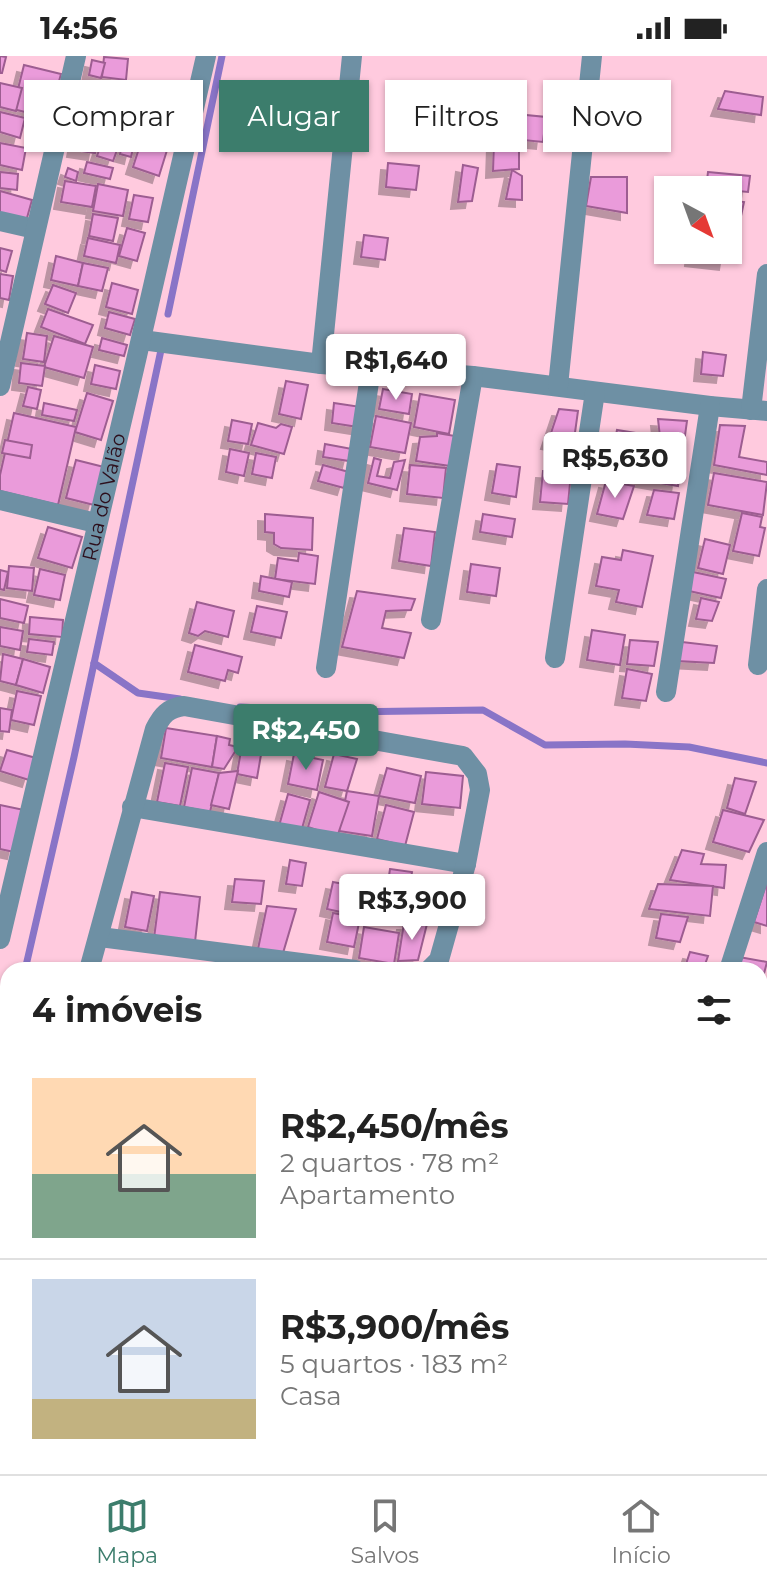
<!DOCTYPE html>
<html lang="pt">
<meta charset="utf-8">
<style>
body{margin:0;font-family:Montserrat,sans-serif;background:#f6f6f6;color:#222;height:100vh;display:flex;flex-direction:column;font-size:30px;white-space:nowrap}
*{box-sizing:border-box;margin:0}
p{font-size:26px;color:#767676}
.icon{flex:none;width:44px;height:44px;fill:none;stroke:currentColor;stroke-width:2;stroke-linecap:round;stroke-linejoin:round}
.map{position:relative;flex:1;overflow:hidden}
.panel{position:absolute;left:0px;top:906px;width:768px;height:512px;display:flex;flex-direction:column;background:#fff;border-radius:24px 24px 0 0;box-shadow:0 2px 6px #0004}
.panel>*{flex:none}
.guide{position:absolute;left:24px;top:24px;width:720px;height:72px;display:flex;gap:16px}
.needle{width:52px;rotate:139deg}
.fabs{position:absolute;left:654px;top:120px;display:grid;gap:16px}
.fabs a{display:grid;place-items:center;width:88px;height:88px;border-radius:0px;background:#fff;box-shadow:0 2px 6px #0004;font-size:40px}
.price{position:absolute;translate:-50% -68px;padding:0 18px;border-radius:8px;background:#fff;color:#222;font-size:26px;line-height:52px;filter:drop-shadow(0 2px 4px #0008)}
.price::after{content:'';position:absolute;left:50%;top:48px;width:24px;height:18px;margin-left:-12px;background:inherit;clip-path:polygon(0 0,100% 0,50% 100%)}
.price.selected{background:#3c7d6c;color:#fff}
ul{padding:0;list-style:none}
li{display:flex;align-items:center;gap:24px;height:200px;padding:0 32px}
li+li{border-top:2px solid #e0e0e0}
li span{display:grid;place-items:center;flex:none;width:224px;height:160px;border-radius:0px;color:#555}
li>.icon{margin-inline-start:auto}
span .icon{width:96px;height:96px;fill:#fffc;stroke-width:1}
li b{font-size:34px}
h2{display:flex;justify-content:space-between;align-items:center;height:96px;padding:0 32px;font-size:34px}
.chip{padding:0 28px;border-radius:0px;background:#fff;box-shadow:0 2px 6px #0004;font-size:28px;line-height:72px}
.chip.selected{background:#3c7d6c;color:#fff}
.status{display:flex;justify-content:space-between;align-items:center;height:56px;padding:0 40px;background:#fff;direction:ltr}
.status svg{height:22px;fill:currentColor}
.dock{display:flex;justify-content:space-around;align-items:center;height:112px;border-top:2px solid #e0e0e0;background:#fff;font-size:22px;color:#767676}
.dock a{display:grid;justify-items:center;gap:4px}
.dock .selected{color:#3c7d6c}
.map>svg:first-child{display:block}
.green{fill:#f6a2c3}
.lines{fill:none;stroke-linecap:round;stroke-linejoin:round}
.stream{stroke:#8974c7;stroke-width:7}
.building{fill:#ea9bda;stroke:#9d5d91;stroke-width:2;filter:url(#shadow)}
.minor{stroke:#6e90a4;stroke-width:20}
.labels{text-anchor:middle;stroke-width:6;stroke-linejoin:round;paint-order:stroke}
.street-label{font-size:20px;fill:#2d0f1c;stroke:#ffcade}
</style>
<div class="status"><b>14:56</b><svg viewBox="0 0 49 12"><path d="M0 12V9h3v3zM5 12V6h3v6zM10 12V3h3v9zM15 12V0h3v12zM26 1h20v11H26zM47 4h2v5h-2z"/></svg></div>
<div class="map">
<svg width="767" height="1418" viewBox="0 0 767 1418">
<defs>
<filter id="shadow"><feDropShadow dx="-7" dy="7" stdDeviation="0" flood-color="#0004"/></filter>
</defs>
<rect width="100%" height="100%" fill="#ffcade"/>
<!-- green -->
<g class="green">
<polygon points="172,1410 462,1410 465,1418 179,1418"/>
<polygon points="556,1410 625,1410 621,1418 566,1418"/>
</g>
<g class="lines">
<!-- stream -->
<g class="stream">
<polyline points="168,258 222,0"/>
<polyline points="94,607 138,637 180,643"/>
<polyline points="240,651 344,656 483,654 545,689 625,688 689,691 767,707"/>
<polyline points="25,914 74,701 161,294"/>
<polyline points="0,1022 8,987"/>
<polyline points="0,1166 8,1134"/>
</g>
</g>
<!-- building -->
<g class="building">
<polygon points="0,0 6,1 2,17 0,17"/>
<polygon points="104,1 128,3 126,24 102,21"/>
<polygon points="92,4 105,7 101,22 89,19"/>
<polygon points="24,9 61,18 49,62 13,53"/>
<polygon points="0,27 22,32 16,55 0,51"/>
<polygon points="603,31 631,35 627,60 600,56"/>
<polygon points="84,32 113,37 110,54 81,49"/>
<polygon points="123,32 153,38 149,62 118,56"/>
<polygon points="725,35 763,41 761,59 718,53"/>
<polygon points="153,38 185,46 181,61 149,54"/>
<polygon points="430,38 471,43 467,72 426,67"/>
<polygon points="0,56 25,62 20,82 0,76"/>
<polygon points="494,56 546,61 543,86 492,81"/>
<polygon points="152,63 183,69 181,81 150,76"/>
<polygon points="128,65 146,70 143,82 125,78"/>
<polygon points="78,75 98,79 95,97 74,94"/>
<polygon points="105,77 121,83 113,105 97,100"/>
<polygon points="124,81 135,84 131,101 120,98"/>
<polygon points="142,83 168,91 159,120 133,111"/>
<polygon points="494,86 510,86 511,92 519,93 519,113 493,115"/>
<polygon points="0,87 26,92 22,114 0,109"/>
<polygon points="87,106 113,112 110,123 84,117"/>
<polygon points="388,107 419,110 416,134 386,131"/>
<polygon points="463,109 478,112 472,145 458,146"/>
<polygon points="68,112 78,116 76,125 65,121"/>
<polygon points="512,114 522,120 522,144 506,143"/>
<polygon points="0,116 18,118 17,134 0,132"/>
<polygon points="708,116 750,120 748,136 706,132"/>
<polygon points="591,121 627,121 627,157 586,150"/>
<polygon points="65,125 96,130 92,151 61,146"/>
<polygon points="98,128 128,134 123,160 93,155"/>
<polygon points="0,135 32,144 25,169 0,163"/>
<polygon points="134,139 153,142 148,166 129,163"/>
<polygon points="728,144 744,146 738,174 728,173"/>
<polygon points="93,158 118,162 113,185 89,180"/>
<polygon points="127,172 145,177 137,205 119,200"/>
<polygon points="364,179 388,182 385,204 361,201"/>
<polygon points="88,182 120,189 116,207 84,200"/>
<polygon points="0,192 12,195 6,216 0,214"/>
<polygon points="693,194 728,194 726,207 692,203"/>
<polygon points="56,200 83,207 78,230 51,224"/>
<polygon points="83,207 108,212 102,235 78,230"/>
<polygon points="0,218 13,220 9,244 0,242"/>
<polygon points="112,227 138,234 132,258 106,251"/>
<polygon points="53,229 76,237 68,257 45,248"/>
<polygon points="48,253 93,269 85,288 41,271"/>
<polygon points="109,256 135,263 130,279 105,272"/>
<polygon points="27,277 47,280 44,306 23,303"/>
<polygon points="54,280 93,291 84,322 44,311"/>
<polygon points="102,282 127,289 124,300 99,294"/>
<polygon points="703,296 726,299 723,320 701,318"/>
<polygon points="21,307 45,310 42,330 19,327"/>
<polygon points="95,309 120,315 116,333 91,328"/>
<polygon points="286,325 308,329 301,363 279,358"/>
<polygon points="28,331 41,334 37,353 23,350"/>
<polygon points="383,333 412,338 409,358 379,353"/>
<polygon points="87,337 113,345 101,384 75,376"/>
<polygon points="420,338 455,344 449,378 414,371"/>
<polygon points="44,347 77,354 74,365 42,359"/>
<polygon points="334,347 361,351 358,371 332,367"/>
<polygon points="559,353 578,355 573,391 548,386"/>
<polygon points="14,357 76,371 58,449 0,435 0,419"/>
<polygon points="376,360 411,367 405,397 370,391"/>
<polygon points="658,363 687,365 678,430 608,418 617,374 660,381"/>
<polygon points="232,364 252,368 248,388 228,385"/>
<polygon points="258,367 276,372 281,368 292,371 284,398 251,389"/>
<polygon points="720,369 745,370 739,401 767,406 767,419 714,409"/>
<polygon points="437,377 455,380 450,410 416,405 420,381 437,380"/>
<polygon points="5,384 32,389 30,402 2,397"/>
<polygon points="325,388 352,393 349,405 323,401"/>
<polygon points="230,393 249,397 244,420 226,416"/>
<polygon points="256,397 276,401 272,422 252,418"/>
<polygon points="374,402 381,404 377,420 390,422 394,406 405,404 397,434 368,427"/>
<polygon points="76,404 104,411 94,449 66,442"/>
<polygon points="497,408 520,411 516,441 492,437"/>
<polygon points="323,409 349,416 344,432 318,425"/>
<polygon points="410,409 446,412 443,442 407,438"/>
<polygon points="543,415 571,417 568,448 540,446"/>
<polygon points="714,417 767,426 763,459 708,449"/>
<polygon points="606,425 634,430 623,463 597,458"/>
<polygon points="654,434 679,437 674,463 647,459"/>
<polygon points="742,457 762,461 760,471 765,472 759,500 733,495"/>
<polygon points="265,458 313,462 312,494 281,492 274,488 274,477 265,476"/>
<polygon points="483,458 515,463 512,481 480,476"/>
<polygon points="48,471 82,481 72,512 38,502"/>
<polygon points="404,472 435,476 431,510 399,505"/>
<polygon points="705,483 730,489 723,518 698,512"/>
<polygon points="623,494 653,500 642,551 616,546 619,534 596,530 602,501 621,504"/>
<polygon points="299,497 318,500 315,528 275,523 278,502 298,505"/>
<polygon points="471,508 500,512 496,540 467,536"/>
<polygon points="9,510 34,512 32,535 7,532"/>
<polygon points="40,513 65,519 60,544 34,539"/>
<polygon points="0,514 8,516 4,534 0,533"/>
<polygon points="693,516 726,523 721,542 689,535"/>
<polygon points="261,520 292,526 289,541 259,535"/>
<polygon points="357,535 415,543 411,554 386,555 382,572 411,577 404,602 342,591"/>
<polygon points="701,542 719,546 712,565 696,563"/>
<polygon points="0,543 28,550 24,567 0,562"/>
<polygon points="197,546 234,555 228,581 205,575 198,580 189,577"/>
<polygon points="257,550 287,556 281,582 251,576"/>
<polygon points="30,561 63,564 62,581 29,578"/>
<polygon points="0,571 23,575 20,594 0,590"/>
<polygon points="592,574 625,579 620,609 587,604"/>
<polygon points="29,583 54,586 52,599 27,596"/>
<polygon points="630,584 658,586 654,610 627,608"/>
<polygon points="682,586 717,590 714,607 677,605"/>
<polygon points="195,589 242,601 238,617 228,614 225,625 188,616"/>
<polygon points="3,598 23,603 16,629 0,625"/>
<polygon points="23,603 50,611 43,637 16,629"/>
<polygon points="627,613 652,618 646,645 622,642"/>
<polygon points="17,635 41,640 34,669 11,664"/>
<polygon points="0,652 12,654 9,676 0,675"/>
<polygon points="166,672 217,680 212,711 161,702"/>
<polygon points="217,680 230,683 229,689 238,691 224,713 212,711"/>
<polygon points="243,683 263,687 257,722 237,718"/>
<polygon points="7,694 36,702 29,724 0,715"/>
<polygon points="294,698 323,704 317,734 288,728"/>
<polygon points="334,698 357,703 347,735 325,731"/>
<polygon points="165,707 188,711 180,750 157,746"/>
<polygon points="192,712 219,717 210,756 184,751"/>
<polygon points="387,712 421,720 415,747 379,740"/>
<polygon points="238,715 229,753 211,749 219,717"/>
<polygon points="426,716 463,720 460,752 422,748"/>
<polygon points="735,722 756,726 745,758 727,752"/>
<polygon points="347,735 379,740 372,780 339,775"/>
<polygon points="319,736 349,746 337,781 308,771"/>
<polygon points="288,738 310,744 301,776 279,770"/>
<polygon points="0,749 24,754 14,796 0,793"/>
<polygon points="386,749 414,756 405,790 377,783"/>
<polygon points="723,754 764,764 749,796 713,786"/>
<polygon points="682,794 704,798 701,808 726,809 724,832 670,824"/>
<polygon points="290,804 306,807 302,830 286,828"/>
<polygon points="390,813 412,816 408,842 386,839"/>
<polygon points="235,823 264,825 261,848 232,846"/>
<polygon points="333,826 365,832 359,860 327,853"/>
<polygon points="767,826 767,870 754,866"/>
<polygon points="658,828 713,830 710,860 649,853"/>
<polygon points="132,836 154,840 147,875 125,871"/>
<polygon points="160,836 200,841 195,886 154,882"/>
<polygon points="267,850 296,853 283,897 258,893"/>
<polygon points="333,857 360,862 354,891 327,886"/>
<polygon points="661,858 688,861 680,886 656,882"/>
<polygon points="404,867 427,868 418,904 398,905"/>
<polygon points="364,871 399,877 394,908 359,902"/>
<polygon points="690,896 708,900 703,914 684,914"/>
<polygon points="739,901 767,906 761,929 760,914 736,914"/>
<polygon points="760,945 767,946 767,969 760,968"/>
<polygon points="760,973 767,975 767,1020 760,1018"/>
<polygon points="760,1106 767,1107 767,1134 760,1133"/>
<polygon points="760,1145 767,1146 767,1188 763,1208 767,1209 767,1227 763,1237 760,1237"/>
<polygon points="763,1297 767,1298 767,1319 762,1317"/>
<polygon points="8,1308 8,1338 0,1334 0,1310 4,1313"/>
<polygon points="0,1334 8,1339 8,1362 0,1356"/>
<polygon points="8,1363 8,1399 0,1393 0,1375"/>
<polygon points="760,1394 767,1399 760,1409"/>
<polygon points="68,1410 86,1410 80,1418 60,1418"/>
<polygon points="731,1410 740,1410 748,1418 724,1418"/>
<polygon points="740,1410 760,1410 753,1418 749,1418"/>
</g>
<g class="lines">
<!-- minor -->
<g class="minor">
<polyline points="0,165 35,173"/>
<polyline points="142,284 321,308 473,320 710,350 767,355"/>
<polyline points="321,308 352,0"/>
<polyline points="0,330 76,0"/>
<polyline points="558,330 592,0"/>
<polyline points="751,354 767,218"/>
<polyline points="0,444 96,467"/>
<polyline points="431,564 473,320"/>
<polyline points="555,602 595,336"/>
<polyline points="758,609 767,533"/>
<polyline points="326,612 371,313"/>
<polyline points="666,636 710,350"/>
<polyline points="132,751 466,808"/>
<polyline points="100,881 355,914"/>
<path id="s1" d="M0 883C68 588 140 295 206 0"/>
<path d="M89 914 155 673C162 659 168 652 184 650L463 700 477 718 480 734 466 808 439 904 429 914"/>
<polyline points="729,914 767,796"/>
<polyline points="760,1050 767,1051"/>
<polyline points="0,1093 8,1060"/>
<polyline points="760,1324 767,1327"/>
<polyline points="501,1410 503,1418"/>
<polyline points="538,1410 547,1418"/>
<polyline points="0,1411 7,1418"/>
</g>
</g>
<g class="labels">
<!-- street labels -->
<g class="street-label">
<text dy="7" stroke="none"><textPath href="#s1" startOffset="454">Rua do Valão</textPath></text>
</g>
</g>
</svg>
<div class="fabs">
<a><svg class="needle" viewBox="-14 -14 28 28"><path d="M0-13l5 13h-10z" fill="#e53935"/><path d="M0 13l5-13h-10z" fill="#767676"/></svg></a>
</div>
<b class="price" style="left:396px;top:346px">R$1,640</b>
<b class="price" style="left:615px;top:444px">R$5,630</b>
<b class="price selected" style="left:306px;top:716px">R$2,450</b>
<b class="price" style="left:412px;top:886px">R$3,900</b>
<div class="guide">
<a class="chip">Comprar</a>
<a class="chip selected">Alugar</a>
<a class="chip">Filtros</a>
<a class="chip">Novo</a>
</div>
<section class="panel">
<h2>4 imóveis<svg class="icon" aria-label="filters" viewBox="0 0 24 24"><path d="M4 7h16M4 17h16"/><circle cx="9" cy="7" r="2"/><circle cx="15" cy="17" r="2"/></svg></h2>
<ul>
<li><span style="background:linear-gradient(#ffd9b3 60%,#7fa58c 0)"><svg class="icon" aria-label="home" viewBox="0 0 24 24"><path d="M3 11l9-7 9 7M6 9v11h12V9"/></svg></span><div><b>R$2,450/mês</b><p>2 quartos · 78 m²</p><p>Apartamento</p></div></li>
<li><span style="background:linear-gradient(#c9d6e8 75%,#c2b280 0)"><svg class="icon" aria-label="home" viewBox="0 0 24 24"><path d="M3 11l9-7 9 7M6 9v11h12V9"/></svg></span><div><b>R$3,900/mês</b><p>5 quartos · 183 m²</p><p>Casa</p></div></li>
</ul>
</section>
</div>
<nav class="dock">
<a class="selected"><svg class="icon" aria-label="map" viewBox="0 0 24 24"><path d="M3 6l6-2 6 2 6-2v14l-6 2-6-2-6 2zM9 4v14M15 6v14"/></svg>Mapa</a>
<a><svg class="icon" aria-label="saved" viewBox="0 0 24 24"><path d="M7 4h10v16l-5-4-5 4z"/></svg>Salvos</a>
<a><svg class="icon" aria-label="home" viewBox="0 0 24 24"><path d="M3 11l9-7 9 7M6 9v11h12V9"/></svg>Início</a>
</nav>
